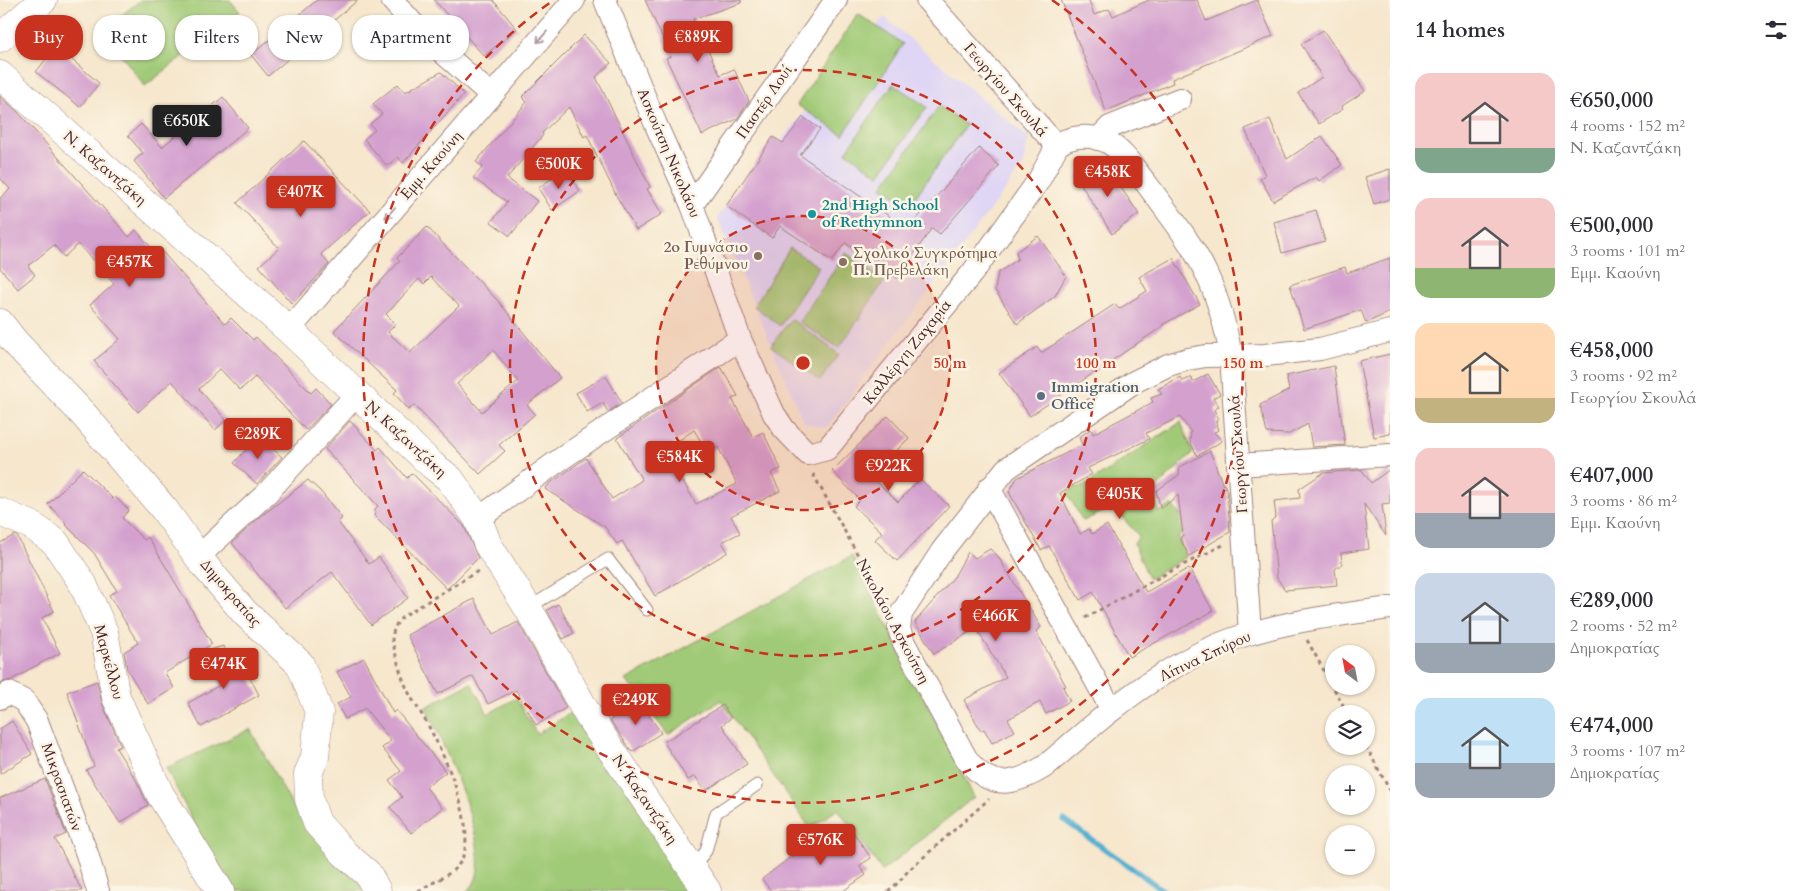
<!DOCTYPE html>
<meta charset="utf-8">
<style>
body{margin:0;font-family:Cardo,serif;background:#f7f7f7;color:#2b2b33;height:100vh;display:flex;flex-direction:column;font-size:19px;white-space:nowrap}
*{box-sizing:border-box;margin:0}
p{font-size:16px;color:#7c7c81}
.icon{flex:none;width:28px;height:28px;fill:none;stroke:currentColor;stroke-width:2;stroke-linecap:round;stroke-linejoin:round}
.map{position:relative;flex:1;overflow:hidden}
.details{display:flex;flex-direction:column;background:#fff;width:425px}
.details>*{flex:none}
.hud{position:absolute;left:15px;top:15px;width:475px;height:45px;display:flex;gap:10px}
.needle{width:32px;rotate:328deg}
.controls{position:absolute;left:1325px;top:645px;display:grid;gap:10px}
.controls a{display:grid;place-items:center;width:50px;height:50px;border-radius:50%;background:#fff;box-shadow:0 1px 4px #0004;font-size:25px}
.price{position:absolute;translate:-50% -42px;padding:0 11px;border-radius:5px;background:#c8321e;color:#fff;font-size:16px;line-height:32px;filter:drop-shadow(0 1px 2px #0008)}
.price::after{content:'';position:absolute;left:50%;top:30px;width:15px;height:11px;margin-left:-8px;background:inherit;clip-path:polygon(0 0,100% 0,50% 100%)}
.price.selected{background:#222;color:#fff}
ul{padding:0;list-style:none}
li{display:flex;align-items:center;gap:15px;height:125px;padding:0 25px}
li span{display:grid;place-items:center;flex:none;width:140px;height:100px;border-radius:15px;color:#555}
li>.icon{margin-inline-start:auto}
span .icon{width:60px;height:60px;fill:#fffc;stroke-width:1}
li b{font-size:21px}
h2{display:flex;justify-content:space-between;align-items:center;height:60px;padding:0 25px;font-size:21px}
.pill{padding:0 18px;border-radius:20px;background:#fff;box-shadow:0 1px 4px #0004;font-size:18px;line-height:45px}
.pill.selected{background:#c8321e;color:#fff}
main{display:flex;flex:1;min-height:0}
.map>svg:first-child{display:block}
.built{fill:#dfd5f5}
.green{fill:#a0ca77;stroke:#757451}
.lines{fill:none;stroke-linecap:round;stroke-linejoin:round}
.stream{stroke:#53b0d1;stroke-width:5.5}
.building{fill:#d4a1cf;fill-rule:evenodd}
.service-casing{stroke:#a0837c;stroke-width:13}
.minor-casing{stroke:#a0837c;stroke-width:24}
.tertiary-casing{stroke:#a0837c;stroke-width:29}
.primary-casing{stroke:#a0837c;stroke-width:29}
.path{stroke:#a0837c;stroke-width:3;stroke-dasharray:4 4;stroke-linecap:butt}
.service{stroke:#fff;stroke-width:11}
.minor{stroke:#fff;stroke-width:22}
.tertiary{stroke:#fff;stroke-width:28}
.primary{stroke:#fff;stroke-width:28}
.oneway{stroke:#ae9aa0}
.ring{fill:none;stroke:#c8321e;stroke-width:2.5;stroke-dasharray:9 6}
.culture-dot{fill:#0f9aa8;stroke:#fcf5e5;stroke-width:2}
.education-dot{fill:#8d6e63;stroke:#fcf5e5;stroke-width:2}
.service-dot{fill:#5c6f8a;stroke:#fcf5e5;stroke-width:2}
.labels{text-anchor:middle;stroke-width:5;stroke-linejoin:round;paint-order:stroke}
.street-label{font-size:15px;fill:#4a1f2b;stroke:#fcf5e5}
.culture-label{font-size:15px;font-weight:bold;fill:#0d838f;stroke:#fcf5e5;text-anchor:start}
.education-label{font-size:15px;font-weight:bold;fill:#785e54;stroke:#fcf5e5;text-anchor:end}
.service-label{font-size:15px;font-weight:bold;fill:#4e5e75;stroke:#fcf5e5;text-anchor:start}
.centre{fill:#c8321e;stroke:#fcf5e5;stroke-width:2.5}
.ring-label{font-size:15px;text-anchor:middle;font-weight:bold;fill:#c8321e;stroke:#fcf5e5;stroke-width:5;stroke-linejoin:round;paint-order:stroke}
</style>
<main>
<div class="map">
<svg width="1390" height="891" viewBox="0 0 1390 891">
<rect width="100%" height="100%" fill="#fcf5e5"/>
<filter id="ink" filterUnits="userSpaceOnUse"><feTurbulence type="fractalNoise" baseFrequency=".02" numOctaves="2"/><feDisplacementMap in="SourceGraphic" scale="10" xChannelSelector="R" yChannelSelector="G"/><feConvolveMatrix kernelMatrix="1 2 1 2 8 2 1 2 1" color-interpolation-filters="sRGB"/></filter>
<filter id="wash" filterUnits="userSpaceOnUse"><feTurbulence type="fractalNoise" baseFrequency=".0096" numOctaves="4" result="noise"/><feDisplacementMap in="SourceGraphic" scale="20" xChannelSelector="R" yChannelSelector="G"/><feGaussianBlur stdDeviation="1.12" result="paint"/><feColorMatrix in="noise" values="0 0 0 0 0 0 0 0 0 0 0 0 0 0 0 0 0 1.4 0 .05"/><feComposite in="paint" operator="in"/></filter>
<g filter="url(#wash)">
<rect width="100%" height="100%" fill="#f6e7cd"/>
<!-- built -->
<polygon class="built" points="884,17 1029,138 1022,167 826,428 804,423 717,217"/>
<!-- green -->
<g class="green">
<polygon points="141,0 230,0 240,12 145,86 102,30"/>
<polygon points="858,14 903,44 843,135 797,105"/>
<polygon points="893,84 927,107 879,175 846,152"/>
<polygon points="939,106 966,125 909,206 882,187"/>
<polygon points="790,248 819,267 780,326 754,306"/>
<polygon points="846,253 885,280 839,348 799,322"/>
<polygon points="791,319 839,354 820,381 771,346"/>
<polygon points="1181,422 1193,453 1154,490 1159,512 1172,505 1190,527 1178,537 1186,557 1149,579 1134,544 1139,536 1113,507 1083,521 1067,493 1075,487 1081,488"/>
<polygon points="852,556 974,797 882,871 838,809 810,828 721,700 668,735 626,680"/>
<path d="M471 683 488 714 516 698 537 734 575 710 692 888 687 891H467C504 866 440 739 426 707Z"/>
<polygon points="250,729 293,807 333,858 370,891 237,891 204,843 166,768"/>
</g>
<g class="lines">
<!-- stream -->
<polyline class="stream" points="1064,820 1164,891"/>
</g>
<g id="blocks">
<!-- building -->
<g class="building">
<polygon points="317,0 358,0 268,76 251,55"/>
<polygon points="434,0 493,0 517,29 484,56"/>
<polygon points="645,0 741,0 741,3 693,19 720,75 734,69 749,101 737,119 702,135 666,58 671,56"/>
<polygon points="1061,0 1089,0 1094,15 1109,9 1113,16 1149,0 1197,0 1206,21 1257,0 1273,36 1172,79 1173,83 1106,111"/>
<polygon points="1323,30 1365,91 1342,106 1343,109 1319,124 1298,93 1322,77 1301,44"/>
<polygon points="584,35 611,63 596,77 650,187 647,189 662,214 636,230 617,197 587,135 584,137 569,107 542,133 543,135 507,178 537,201 510,236 491,222 507,202 473,178 483,167 476,162 527,102 522,97"/>
<polygon points="56,46 99,83 80,107 36,72"/>
<polygon points="441,72 464,94 403,163 398,157 387,166 364,139 375,130 370,124 382,114 373,104 398,84 405,92"/>
<polygon points="0,96 17,111 129,237 136,230 155,252 159,248 225,324 231,318 253,340 256,337 311,393 316,388 331,404 306,430 255,377 240,390 220,369 199,389 226,420 215,430 172,381 138,412 94,361 120,339 90,305 114,284 78,244 64,257 54,245 28,266 35,275 18,289 0,268 0,198 10,189 0,178"/>
<polygon points="223,97 248,128 164,198 134,161 143,153 128,136 141,124 162,147"/>
<polygon points="803,117 820,129 800,155 908,229 979,148 999,166 940,234 932,228 897,278 845,243 832,261 780,226 772,238 726,206 773,137 783,143"/>
<polygon points="1270,119 1287,159 1322,136 1342,165 1319,181 1316,177 1273,201 1260,178 1265,175 1245,129"/>
<polygon points="304,141 370,211 321,254 329,264 292,304 259,266 279,248 237,203"/>
<polygon points="566,169 580,191 552,210 538,188"/>
<polygon points="1108,169 1139,214 1112,234 1077,178 1085,170"/>
<polygon points="1390,169 1390,199 1374,204 1365,177"/>
<polygon points="1316,210 1325,241 1282,253 1274,222"/>
<path d="M427 227 499 302 560 378 527 405 535 414 499 445 505 451 480 474 414 405 409 410 394 393 397 390 334 331 400 261 397 258ZM431 277 459 306 410 353 388 332 396 324 386 314 419 279 424 284ZM493 350 518 381 482 412 457 384Z"/>
<polygon points="1038,236 1066,276 1055,296 1017,324 995,290 998,273 1018,259 1016,252"/>
<polygon points="1173,258 1200,304 1162,325 1163,326 1030,416 999,373 1037,347 1041,353 1115,304 1119,309 1147,291 1139,277"/>
<polygon points="1390,258 1390,312 1366,323 1361,310 1304,329 1290,285 1345,267 1347,273"/>
<polygon points="1390,354 1390,434 1374,437 1359,361"/>
<polygon points="1334,366 1345,445 1312,447 1308,424 1289,434 1267,433 1260,405 1289,390 1286,376"/>
<path d="M721 367 738 396 732 399 753 437 763 432 781 469 771 473 780 491 731 516 740 533 722 542 728 552 655 596 622 541 617 544 605 527 545 489 549 484 586 458 612 499 642 480 617 438ZM694 430 708 453 718 447 737 484 696 504 665 450Z"/>
<polygon points="1208,374 1220,394 1213,398 1219,406 1214,410 1219,419 1216,421 1219,430 1214,432 1222,441 1197,456 1190,441 1191,432 1180,417 1146,433 1149,439 1088,468 1092,474 1060,493 1080,534 1089,529 1092,534 1107,525 1146,592 1189,568 1213,611 1129,657 1093,592 1080,600 1049,546 1041,550 1009,492 1017,478 1082,445 1079,437 1091,429 1093,434 1153,402 1151,398 1162,394 1158,389 1180,377 1182,381 1191,377 1193,382"/>
<polygon points="606,376 622,403 608,412 603,403 587,412 576,393"/>
<polygon points="888,416 909,438 871,476 898,502 920,479 949,506 897,561 875,540 882,532 854,506 860,500 832,471"/>
<polygon points="350,421 377,450 380,447 407,478 412,473 464,526 478,558 447,589 374,515 376,512 374,510 378,506 325,449"/>
<polygon points="258,436 282,457 257,484 234,463"/>
<polygon points="1210,451 1223,485 1224,484 1227,491 1230,532 1189,556 1180,538 1183,535 1178,495 1161,509 1156,491 1179,475 1180,467"/>
<polygon points="83,469 113,499 115,497 129,510 122,518 144,540 148,537 212,644 165,673 174,688 148,704 127,669 124,652 138,643 109,595 117,591 94,553 65,524 66,523 48,504"/>
<polygon points="1390,469 1390,503 1382,504 1386,536 1364,504 1369,549 1341,553 1342,564 1335,569 1337,585 1285,590 1277,578 1271,521 1276,517 1274,501 1300,498 1299,489 1323,473 1362,470 1371,483"/>
<polygon points="308,480 320,491 342,518 338,522 369,564 379,557 408,598 371,625 332,572 285,608 232,543 260,517"/>
<polygon points="15,535 17,536 54,611 42,618 60,653 26,671 26,672 11,680 0,683 0,543"/>
<polygon points="990,549 997,555 1041,627 1036,631 1066,686 1063,687 1070,701 1046,714 1040,702 1008,719 1015,731 992,743 984,729 981,731 964,700 1006,677 976,628 934,654 915,622 954,577 968,552 975,558"/>
<polygon points="474,599 493,635 518,622 566,708 536,725 516,690 488,704 473,676 438,694 407,635"/>
<polygon points="558,604 574,633 563,639 547,610"/>
<polygon points="223,646 231,665 238,662 243,672 246,670 259,695 201,727 188,703 220,685 207,651"/>
<polygon points="364,658 393,713 396,710 446,772 426,787 442,808 411,833 390,807 402,797 389,780 401,771 382,748 391,741 365,708 345,719 337,704 351,697 337,672"/>
<polygon points="97,681 102,703 121,746 116,748 136,780 148,805 120,823 86,770 94,766 67,692"/>
<polygon points="639,700 661,733 632,752 610,720"/>
<polygon points="723,705 731,718 722,725 747,764 705,791 695,776 688,780 664,742"/>
<polygon points="12,721 32,754 0,774 0,729"/>
<polygon points="45,779 66,834 55,839 82,891 0,891 0,798"/>
<polygon points="829,828 839,842 853,832 871,858 859,866 866,875 843,891 771,891 762,879"/>
</g>
</g>
</g>
<g filter="url(#ink)">
<use href="#blocks" fill-opacity="0" stroke="#a0837c" stroke-width="1"/>
<g class="lines">
<!-- service casing -->
<g class="service-casing">
<g id="service">
<polyline points="528,608 608,559 647,610"/>
<polyline points="692,868 706,851 716,813 757,785"/>
</g>
</g>
<!-- minor casing -->
<g class="minor-casing">
<g id="minor">
<polyline points="392,0 423,35 491,95"/>
<polyline points="605,0 656,125 692,205 740,339 774,414 784,429 808,454 827,449 973,272 1039,180 1057,146"/>
<path d="M927 0 1057 146C1069 135 1092 134 1107 142 1123 150 1135 170 1146 183 1168 213 1191 241 1207 275 1219 301 1226 328 1231 356L1250 633"/>
<polyline points="1098,139 1110,127 1180,99"/>
<polyline points="692,205 836,0"/>
<polyline points="289,330 574,0"/>
<path d="M1390 331 1320 349 1265 355 1206 356 1188 359 1168 365 1134 382 1006 469 942 551 901 614 899 629 904 643 966 758C989 790 1013 786 1044 767 1082 735 1120 700 1163 674 1190 657 1222 641 1252 633 1296 620 1344 614 1390 608"/>
<polyline points="1238,465 1390,455"/>
<polyline points="989,488 1112,710"/>
<polyline points="478,519 555,463 740,339"/>
<polyline points="199,556 267,493 357,394"/>
<polyline points="0,698 9,693 24,701 37,721 87,854 98,891"/>
</g>
</g>
<!-- tertiary casing -->
<g class="tertiary-casing">
<g id="tertiary">
<polyline points="0,75 289,330 432,465 450,479 478,519 488,545 528,608 589,717 707,891"/>
<polyline points="0,323 14,341 84,415 164,509 205,566 245,613 300,664 319,712 315,757 308,774 309,799 317,823 345,854 368,874 377,891"/>
<polyline points="0,512 31,525 55,542 83,584 104,632 116,697 160,794 220,891"/>
</g>
</g>
<!-- primary casing -->
<g class="primary-casing">
<polyline id="primary" points="0,38 43,0"/>
</g>
<!-- path -->
<g class="path">
<polyline points="813,474 884,602"/>
<polyline points="1085,618 1167,573 1223,545"/>
<polyline points="1307,640 1348,714"/>
<polyline points="1366,746 1390,791"/>
<path d="M418 891C431 883 450 876 459 864 481 833 445 757 429 727 422 713 411 700 405 684 399 670 396 655 392 640 393 629 396 622 405 615L478 571"/>
<polyline points="888,891 898,883 908,871 989,799"/>
</g>
<!-- service -->
<use href="#service" class="service"/>
<!-- minor -->
<use href="#minor" class="minor"/>
<!-- tertiary -->
<use href="#tertiary" class="tertiary"/>
<!-- primary -->
<use href="#primary" class="primary"/>
</g>
<!-- one-way arrows -->
<defs><path id="oneway-shaft" d="M-6 0H5M1.5-3L5.5 0L1.5 3" fill="none" stroke-width="1.6" stroke-linecap="round" stroke-linejoin="round" transform="scale(1.25)"/></defs>
<g class="oneway">
<use href="#oneway-shaft" transform="translate(542 37) rotate(131)"/>
<use href="#oneway-shaft" transform="translate(390 213) rotate(131)"/>
</g>
</g>
<!-- distance rings -->
<circle cx="803" cy="363" r="147" fill="#c8321e" fill-opacity=".12"/>
<g class="ring">
<circle cx="803" cy="363" r="147"/>
<circle cx="803" cy="363" r="293"/>
<path d="M1052 0A440 440 0 1 1 554 0"/>
</g>
<!-- markers -->
<circle class="culture-dot" cx="812" cy="214" r="5"/>
<g class="education-dot">
<circle cx="758" cy="256" r="5"/>
<circle cx="843" cy="262" r="5"/>
</g>
<circle class="service-dot" cx="1041" cy="396" r="5"/>
<g class="labels">
<!-- street labels -->
<g class="street-label">
<text transform="translate(1006 90) rotate(49)" y="5">Γεωργίου Σκουλά</text>
<text transform="translate(764 102) rotate(-55)" y="5">Παστέρ Λουί</text>
<text transform="translate(669 153) rotate(67)" y="5">Ασκούτση Νικολάου</text>
<text transform="translate(431 165) rotate(-49)" y="5">Εμμ. Καούνη</text>
<text transform="translate(105 168) rotate(41)" y="5">Ν. Καζαντζάκη</text>
<text transform="translate(907 352) rotate(-51)" y="5">Καλλέργη Ζαχαρία</text>
<text transform="translate(406 439) rotate(43)" y="5">Ν. Καζαντζάκη</text>
<text transform="translate(1238 454) rotate(-94)" y="5">Γεωργίου Σκουλά</text>
<text transform="translate(231 593) rotate(49)" y="5">Δημοκρατίας</text>
<text transform="translate(893 621) rotate(62)" y="5">Νικολάου Ασκούτση</text>
<text transform="translate(1205 656) rotate(-25)" y="5">Λίτινα Σπύρου</text>
<text transform="translate(109 662) rotate(75)" y="5">Μαρκέλλου</text>
<text transform="translate(62 787) rotate(70)" y="5">Μικρασιατών</text>
<text transform="translate(645 799) rotate(56)" y="5">Ν. Καζαντζάκη</text>
</g>
<!-- culture labels -->
<g class="culture-label">
<text x="822" y="210">2nd High School<tspan x="822" dy="17">of Rethymnon</tspan></text>
</g>
<!-- education labels -->
<g class="education-label">
<text x="748" y="252">2ο Γυμνάσιο<tspan x="748" dy="17">Ρεθύμνου</tspan></text>
<text x="853" y="258" text-anchor="start">Σχολικό Συγκρότημα<tspan x="853" dy="17">Π. Πρεβελάκη</tspan></text>
</g>
<!-- service labels -->
<g class="service-label">
<text x="1051" y="392">Immigration<tspan x="1051" dy="17">Office</tspan></text>
</g>
</g>
<circle cx="803" cy="363" r="8" class="centre"/>
<g class="ring-label">
<text x="950" y="368">50 m</text>
<text x="1096" y="368">100 m</text>
<text x="1243" y="368">150 m</text>
</g>
</svg>
<div class="controls">
<a><svg class="needle" viewBox="-14 -14 28 28"><path d="M0-13l5 13h-10z" fill="#e53935"/><path d="M0 13l5-13h-10z" fill="#7c7c81"/></svg></a>
<a><svg class="icon" aria-label="layers" viewBox="0 0 24 24"><path d="M12 4l9 5-9 5-9-5zM3 14l9 5 9-5"/></svg></a>
<a>+</a>
<a>−</a>
</div>
<b class="price" style="left:698px;top:63px">€889K</b>
<b class="price selected" style="left:187px;top:147px">€650K</b>
<b class="price" style="left:559px;top:190px">€500K</b>
<b class="price" style="left:1108px;top:198px">€458K</b>
<b class="price" style="left:301px;top:218px">€407K</b>
<b class="price" style="left:130px;top:288px">€457K</b>
<b class="price" style="left:258px;top:460px">€289K</b>
<b class="price" style="left:680px;top:483px">€584K</b>
<b class="price" style="left:889px;top:492px">€922K</b>
<b class="price" style="left:1120px;top:520px">€405K</b>
<b class="price" style="left:996px;top:642px">€466K</b>
<b class="price" style="left:224px;top:690px">€474K</b>
<b class="price" style="left:636px;top:726px">€249K</b>
<b class="price" style="left:821px;top:866px">€576K</b>
<div class="hud">
<a class="pill selected">Buy</a>
<a class="pill">Rent</a>
<a class="pill">Filters</a>
<a class="pill">New</a>
<a class="pill">Apartment</a>
</div>
</div>
<section class="details">
<h2>14 homes<svg class="icon" aria-label="filters" viewBox="0 0 24 24"><path d="M4 7h16M4 17h16"/><circle cx="9" cy="7" r="2"/><circle cx="15" cy="17" r="2"/></svg></h2>
<ul>
<li><span style="background:linear-gradient(#f6c9c9 75%,#7fa58c 0)"><svg class="icon" aria-label="home" viewBox="0 0 24 24"><path d="M3 11l9-7 9 7M6 9v11h12V9"/></svg></span><div><b>€650,000</b><p>4 rooms · 152 m²</p><p>Ν. Καζαντζάκη</p></div></li>
<li><span style="background:linear-gradient(#f6c9c9 70%,#8fb573 0)"><svg class="icon" aria-label="home" viewBox="0 0 24 24"><path d="M3 11l9-7 9 7M6 9v11h12V9"/></svg></span><div><b>€500,000</b><p>3 rooms · 101 m²</p><p>Εμμ. Καούνη</p></div></li>
<li><span style="background:linear-gradient(#ffd9b3 75%,#c2b280 0)"><svg class="icon" aria-label="home" viewBox="0 0 24 24"><path d="M3 11l9-7 9 7M6 9v11h12V9"/></svg></span><div><b>€458,000</b><p>3 rooms · 92 m²</p><p>Γεωργίου Σκουλά</p></div></li>
<li><span style="background:linear-gradient(#f6c9c9 65%,#9aa5b1 0)"><svg class="icon" aria-label="home" viewBox="0 0 24 24"><path d="M3 11l9-7 9 7M6 9v11h12V9"/></svg></span><div><b>€407,000</b><p>3 rooms · 86 m²</p><p>Εμμ. Καούνη</p></div></li>
<li><span style="background:linear-gradient(#c9d6e8 70%,#9aa5b1 0)"><svg class="icon" aria-label="home" viewBox="0 0 24 24"><path d="M3 11l9-7 9 7M6 9v11h12V9"/></svg></span><div><b>€289,000</b><p>2 rooms · 52 m²</p><p>Δημοκρατίας</p></div></li>
<li><span style="background:linear-gradient(#bfe0f5 65%,#9aa5b1 0)"><svg class="icon" aria-label="home" viewBox="0 0 24 24"><path d="M3 11l9-7 9 7M6 9v11h12V9"/></svg></span><div><b>€474,000</b><p>3 rooms · 107 m²</p><p>Δημοκρατίας</p></div></li>
</ul>
</section>
</main>
